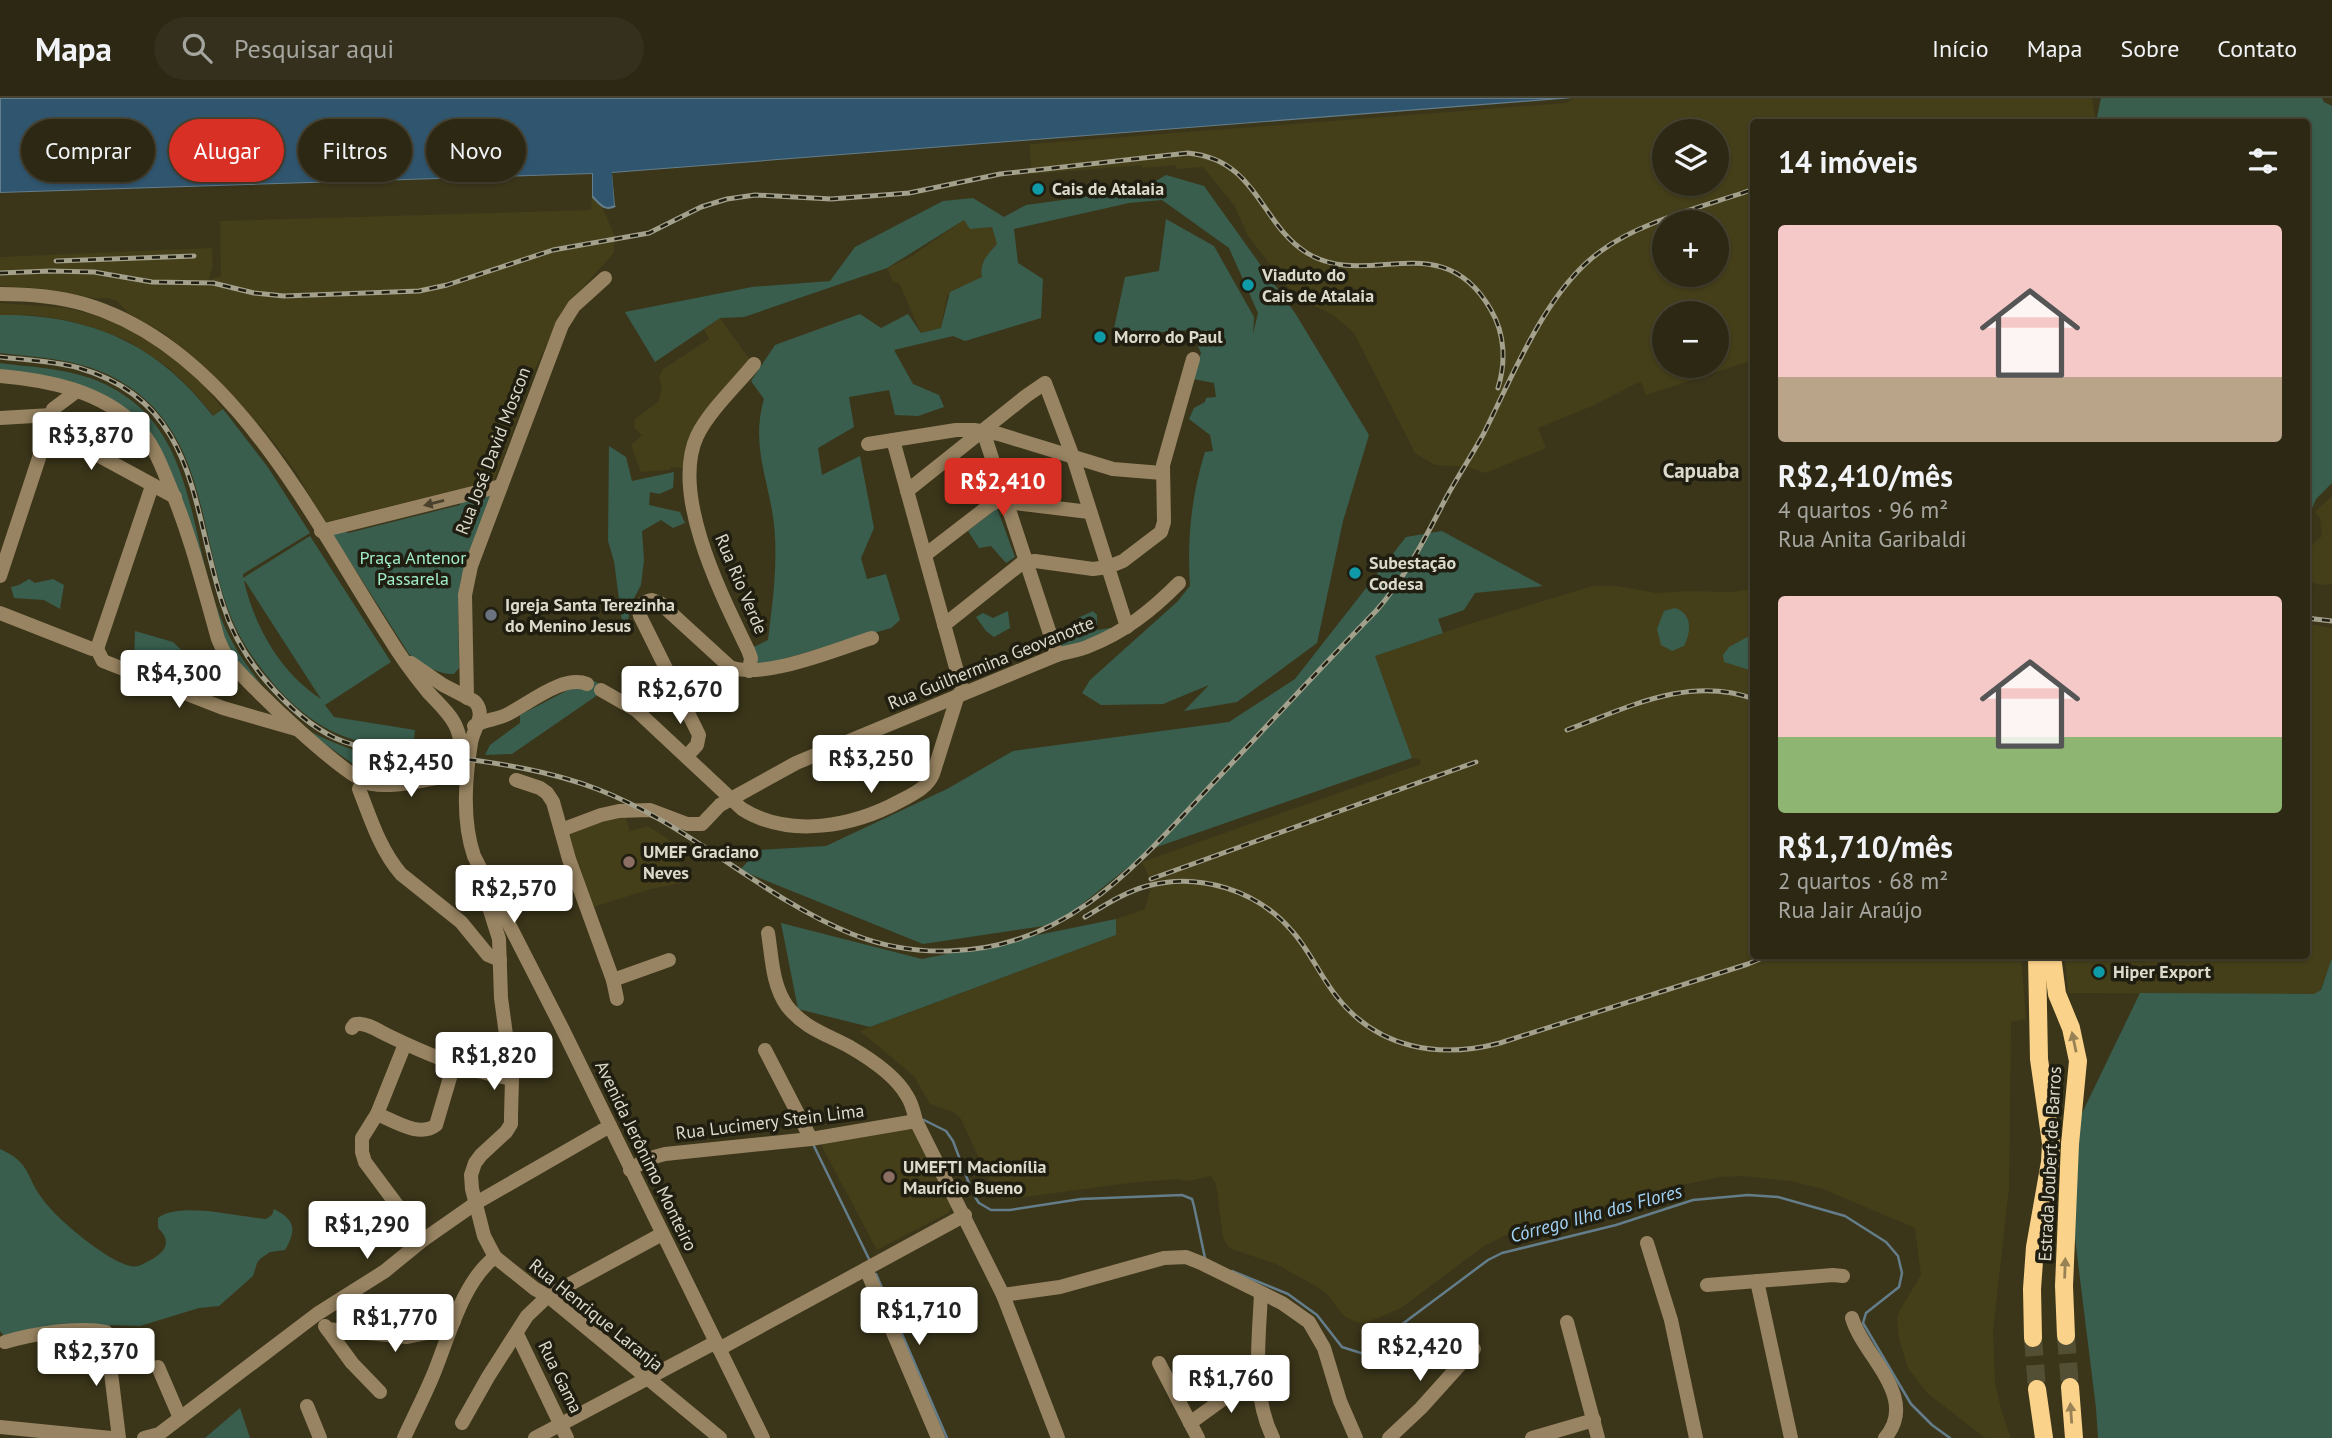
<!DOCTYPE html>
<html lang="pt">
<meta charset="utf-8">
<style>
body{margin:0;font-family:"PT Sans",sans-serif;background:#34301d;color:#f1f3f6;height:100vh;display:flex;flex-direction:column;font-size:26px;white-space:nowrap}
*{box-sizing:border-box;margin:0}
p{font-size:23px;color:#a6a6a0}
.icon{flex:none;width:38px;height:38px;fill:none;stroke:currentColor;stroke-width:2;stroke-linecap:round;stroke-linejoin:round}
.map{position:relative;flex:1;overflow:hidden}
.panel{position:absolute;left:1750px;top:21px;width:560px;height:840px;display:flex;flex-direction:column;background:#2c2814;border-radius:7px;box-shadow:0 2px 5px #0004,0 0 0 2px #484434}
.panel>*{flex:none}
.guide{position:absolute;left:21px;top:21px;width:665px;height:63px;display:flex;gap:14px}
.tools{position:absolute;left:1652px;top:21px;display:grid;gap:14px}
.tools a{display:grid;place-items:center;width:77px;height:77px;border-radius:50%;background:#2c2814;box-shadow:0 2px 5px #0004,0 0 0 2px #484434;font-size:35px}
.price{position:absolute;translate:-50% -60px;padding:0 16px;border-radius:7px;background:#fff;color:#222;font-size:23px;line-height:46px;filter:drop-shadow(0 2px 4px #0008)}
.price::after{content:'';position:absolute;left:50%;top:42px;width:21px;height:16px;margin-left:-10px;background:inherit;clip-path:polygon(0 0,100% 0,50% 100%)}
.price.on{background:#d93025;color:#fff}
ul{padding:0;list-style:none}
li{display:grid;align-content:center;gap:14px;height:371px;padding:0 28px}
li span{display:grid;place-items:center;height:217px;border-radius:7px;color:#555}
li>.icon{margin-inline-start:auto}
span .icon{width:126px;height:126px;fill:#fffc;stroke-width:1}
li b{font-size:30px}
h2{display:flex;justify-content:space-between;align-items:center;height:84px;padding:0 28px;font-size:30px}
.pill{padding:0 24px;border-radius:32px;background:#2c2814;box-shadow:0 2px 5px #0004,0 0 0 2px #484434;font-size:24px;line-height:63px}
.pill.on{background:#d93025;color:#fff}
header{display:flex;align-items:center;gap:42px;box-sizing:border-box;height:98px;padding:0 35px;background:#2c2814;border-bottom:2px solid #484434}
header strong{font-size:33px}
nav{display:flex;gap:38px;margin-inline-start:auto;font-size:24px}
.search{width:490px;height:63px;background:#34301d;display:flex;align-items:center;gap:18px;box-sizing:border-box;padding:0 24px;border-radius:38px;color:#a6a6a0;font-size:26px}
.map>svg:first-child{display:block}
.built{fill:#443e19;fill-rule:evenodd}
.green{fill:#395e4e;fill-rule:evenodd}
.water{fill:#30556e;stroke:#647d8a;stroke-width:2}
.pier{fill:#3b361a}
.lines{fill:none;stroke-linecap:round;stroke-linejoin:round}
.stream{stroke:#647d8a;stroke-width:2.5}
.major-tunnel{stroke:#534f34;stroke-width:18;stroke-dasharray:18 9;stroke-linecap:butt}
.minor{stroke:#988462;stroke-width:14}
.major{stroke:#fbd28a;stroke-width:18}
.rail-casing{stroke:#a3a08c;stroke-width:5}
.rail{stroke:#201e11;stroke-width:2.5;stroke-dasharray:8;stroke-linecap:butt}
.oneway{fill:#4a422d}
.oneway2{fill:#988154}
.culture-dot{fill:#0f9aa8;stroke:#201e11;stroke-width:2.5}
.worship-dot{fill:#6b7280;stroke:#201e11;stroke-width:2.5}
.education-dot{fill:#8d6e63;stroke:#201e11;stroke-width:2.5}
.labels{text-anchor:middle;stroke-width:7;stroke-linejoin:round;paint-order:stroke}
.poi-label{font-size:18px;font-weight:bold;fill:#dcdaca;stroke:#201e11;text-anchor:start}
.street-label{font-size:18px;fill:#dcdaca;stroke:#201e11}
.park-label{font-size:18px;fill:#a1edcb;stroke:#201e11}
.water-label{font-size:19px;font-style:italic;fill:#a2d3f7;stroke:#201e11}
.quarter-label{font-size:21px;font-weight:bold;fill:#dcdaca;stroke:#201e11}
</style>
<header>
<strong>Mapa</strong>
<div class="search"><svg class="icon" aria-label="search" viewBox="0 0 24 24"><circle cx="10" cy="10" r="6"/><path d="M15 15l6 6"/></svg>Pesquisar aqui</div>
<nav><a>Início</a><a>Mapa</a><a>Sobre</a><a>Contato</a></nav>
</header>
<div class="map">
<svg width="2332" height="1340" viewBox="0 0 2332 1340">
<rect width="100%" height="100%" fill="#3b361a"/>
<!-- built -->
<g class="built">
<path d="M1571 0H2092L2096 24H1754L1753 262 1646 297 1641 283 1592 308 1538 330 1546 350 1486 375 1468 369 1435 367 1415 355 1354 235 1333 217 1303 202 1288 189 1248 138 1234 107 1203 69 1177 71 1176 67 1142 70V67L1032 76 1029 43ZM1664 33H1717V86H1664ZM1664 124H1717V177H1664ZM1664 215H1717V268H1664Z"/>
<polygon points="592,98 602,109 615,138 614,155 563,211 532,278 494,383 325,424 296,374 265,333 206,271 165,236 128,215 117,203 108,200 93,200 38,190 0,188 0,159 212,150 213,166 207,189 213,186 212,181 221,178 220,123 591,112"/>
<polygon points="965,121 992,128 999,149 982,182 952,193 947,198 941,230 921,235 899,185 893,184 887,170 912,158"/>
<polygon points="0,205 68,210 102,220 133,233 176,262 201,285 223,311 214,318 193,293 169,270 128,243 98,231 66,222 33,217 0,217"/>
<polygon points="720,220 751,263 690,339 684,370 671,369 670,372 641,374 631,347 642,337 634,330 635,321 658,304 662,290 659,279 663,271 709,241 704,231"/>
<polygon points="2332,398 2332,486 2320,487 2307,482 2307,451 2322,438 2320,420 2315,414"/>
<polygon points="1592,488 1617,488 1656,495 1686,493 1731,494 1753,491 1754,858 2021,858 2026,921 2011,924 2009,1091 1993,1232 1995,1285 2001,1311 2011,1340 1985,1340 1927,1295 1908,1270 1899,1241 1897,1221 1900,1212 1921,1177 1915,1130 1823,1091 1790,1083 1744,1078 1720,1079 1682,1087 1531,1128 1510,1135 1484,1148 1401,1210 1369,1224 1358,1225 1344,1218 1327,1196 1319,1190 1276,1166 1229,1150 1223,1140 1216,1086 1211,1078 1187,1083 1177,1081 1137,1084 1011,1101 1000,1099 986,1076 961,1021 955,1015 930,1006 914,978 860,933 1116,837 1116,821 1145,811 1152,785 1142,764 1421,666 1420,662 1412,660 1375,558 1469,526"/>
<polygon points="2309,526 2332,530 2332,861 2319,896 2068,895 2065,858 2306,858 2307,531"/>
<polygon points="609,719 626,720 630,733 648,728 672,744 686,784 651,791 593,809 568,735"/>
<polygon points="914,1028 952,1107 951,1110 948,1115 877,1152 819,1043"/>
</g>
<!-- green -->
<g class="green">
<polygon points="2101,0 2322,0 2324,4 2332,8 2332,385 2316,401 2307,422 2306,24 2096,24"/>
<path d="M1166 77 1204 88 1295 215 1369 337 1343 423 1317 545 1237 604 1184 613 1209 587 1163 606 1101 607 1082 595 1090 582 1177 504 1190 488C1187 442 1191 399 1205 354L1213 353 1210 337 1189 321 1194 310 1205 304 1206 300 1216 299 1214 285 1193 281 1201 255 1191 232 1129 236 1119 242 1112 240 1125 179 1159 173 1166 121 1214 148 1254 219 1253 236 1258 215 1229 150 1162 102 1129 105 1014 131 1018 165 1043 181 1041 220 965 243 953 238 894 252 913 286 939 297 944 309 918 318 895 317 889 292 849 299 854 329 818 350 822 377 860 358 874 430 861 460 867 481 886 476 900 522 891 530 755 569 754 549 768 542C772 508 777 474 775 439 773 389 749 352 764 301L751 283 775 247 860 216 881 230 908 216 921 235 941 230 950 194 982 179C979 165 988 156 997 146L992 129 970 131 964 122 887 170 744 219 720 220 655 264 625 214 752 189 830 183 855 149 943 103 973 100 1004 119 1026 107 1143 91Z"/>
<path d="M0 217C90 216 158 246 213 318L223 311 267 368 310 435 243 476V480L310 438 391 564 325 607 334 619 415 632 413 652C352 646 320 636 277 590 257 567 240 543 229 514 196 426 207 326 109 277 75 261 37 259 0 255ZM244 483H245L321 601C281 575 255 530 244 483Z"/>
<path d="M0 265C30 269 61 270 90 280 194 318 186 420 216 507 227 539 243 564 264 590L229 555 187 417 133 318 0 274Z"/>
<polygon points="609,348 626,359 632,383 674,374 673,390 659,396 650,394 649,407 680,414 685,425 673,430 661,422 642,433 644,462 641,487 632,504 624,540 614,463 608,443"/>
<path d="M493 395 461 481 458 501 459 570 454 576C440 577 419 566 409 556L332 435 338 430 348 435 460 407 462 400Z"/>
<polygon points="997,410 1015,459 1006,465 991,448 979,450 968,433"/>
<polygon points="1442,433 1543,488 1475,495 1464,512 1438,521 1443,535 1375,558 1412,660 1151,751 1057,826 923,846 740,772 758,752 826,748 947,691 1013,653 1229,624 1295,581 1406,439"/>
<polygon points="29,481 35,485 53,481 64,487 60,511 44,502 14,500 11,489 19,487"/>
<path d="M1675 510C1693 516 1691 534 1684 548L1672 553 1661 547 1657 531 1664 513Z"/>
<polygon points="1008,513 1010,530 994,539 986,533 976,519 983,515 993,520"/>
<polygon points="1093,513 1097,517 1097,532 1110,530 1115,532 1061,553 1057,544 1078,535 1078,520"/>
<polygon points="135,533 173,544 193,563 213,565 186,588 184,565 172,566 168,575 153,579 134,567"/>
<polygon points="1753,536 1753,556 1749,558 1753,573 1724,564 1723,557 1729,549"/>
<polygon points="589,581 603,587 599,596 512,656 485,657 490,647 520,625 520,617"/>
<path d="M300 628C346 653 372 660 425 664L424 676 392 681H374Z"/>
<polygon points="1116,821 1116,837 870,929 798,911 781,825 922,861"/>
<polygon points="2332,860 2332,1340 2098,1340 2096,1310 2072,1116 2071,1038 2140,895 2314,896 2321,892"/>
<path d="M0 1051C32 1065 25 1079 44 1103 59 1123 106 1162 130 1168 136 1169 140 1168 145 1165 162 1157 175 1146 158 1130V1120C180 1103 239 1119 266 1121L272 1117 274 1111C295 1122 297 1131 285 1152L270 1154 260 1161 257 1165 253 1178 219 1208 199 1210 140 1228 111 1227 101 1232 5 1239 0 1233Z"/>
<polygon points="240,1310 250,1340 205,1340"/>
</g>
<!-- water -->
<path class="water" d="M0 0H1571L613 75 615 108C604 114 599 105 592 98V76L0 95Z"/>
<!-- pier -->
<g class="pier">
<polygon points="1574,0 1566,5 616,78 618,108 615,108 612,75"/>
<polygon points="592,76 592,103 588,98 589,80 0,99 0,95"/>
</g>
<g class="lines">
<!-- stream -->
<g class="stream">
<polyline points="924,1022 946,1033 953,1043 973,1096 979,1105 991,1112 1010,1112 1081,1101 1182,1097 1192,1101 1194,1108 1205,1160"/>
<polyline points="813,1046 869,1161"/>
<polyline points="1232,1173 1288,1196 1317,1217 1342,1249 1364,1256 1373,1254 1389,1236 1488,1162 1502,1155 1616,1127 1693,1102 1748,1097 1778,1099 1845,1118 1886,1144 1898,1158 1902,1175 1899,1189 1866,1215 1863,1225 1911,1306 1932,1327 1950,1340"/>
<polyline points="876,1176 947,1340"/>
</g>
<!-- major-tunnel -->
<g class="major-tunnel">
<polyline points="2066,1238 2070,1289"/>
<polyline points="2033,1240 2037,1291"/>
</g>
<!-- minor -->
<g class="minor">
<path d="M0 196C28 196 56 198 84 206 231 249 311 419 388 538 400 558 413 576 428 594 438 605 452 617 457 631 461 641 462 652 464 662"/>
<path d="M0 278C48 282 102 293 137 329 152 344 160 364 168 384 190 435 203 488 218 541 222 550 225 558 231 565 249 587 347 682 372 686 395 691 442 678 467 674"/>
<polyline points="0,320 51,317"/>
<polyline points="48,330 175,399"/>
<polyline points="983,333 1057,557"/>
<polyline points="893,342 963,595"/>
<polyline points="868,346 956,332 974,332 999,336 1113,371 1162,375"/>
<polyline points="907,393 1026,298 1045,285 1073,359 1127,529"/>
<polyline points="321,433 501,388"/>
<polyline points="925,457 990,407 998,403 1089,414"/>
<polyline points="0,478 39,360 53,311 77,293"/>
<polyline points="0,515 92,551 97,551"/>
<polyline points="944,527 1022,465 1035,463 1093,471 1108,469 1123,463 1161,434 1164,424 1163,367 1193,261"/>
<polyline points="97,551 103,563 223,610 296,631"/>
<polyline points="97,551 152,388"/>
<polyline points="411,565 443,587 474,603"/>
<path d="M749 573 751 560 748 552C722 498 670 397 697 338 709 313 737 287 754 266"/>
<path d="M601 592 636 612 742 711C790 741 854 728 900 703 913 696 927 690 933 676L958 597"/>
<polyline points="467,600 465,497 471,468 562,227 574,208 605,180"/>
<path d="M476 605C486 618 473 631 471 645 465 681 462 723 474 758L562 930 763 1340"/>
<path d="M474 628C483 622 495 622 506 617 527 607 563 576 587 586"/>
<path d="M687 658 697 647 699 637 640 518C638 509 643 503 652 502L660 505 730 569C764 582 836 551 872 540"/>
<polyline points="516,682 540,690 547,695 553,704 569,761 613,882"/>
<path d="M363 683 359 691C370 719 380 752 401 776L461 824 488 857 500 862"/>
<path d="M561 732 601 717 619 713 650 712 687 726H702L720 707 796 665 1057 557C1068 553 1079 553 1089 548 1125 534 1152 512 1179 485"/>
<polyline points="487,803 499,841 501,900 512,981 511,1018 511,1026 506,1034 481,1057 475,1065 471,1077 472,1091 484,1138 495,1159 535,1191 548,1198 720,1340"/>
<path d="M768 835C772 859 772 887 787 908 804 930 826 936 850 949 869 960 896 978 907 998 912 1005 914 1015 916 1023L1003 1197 1058 1340"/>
<polyline points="617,901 613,882 669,862"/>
<path d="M352 930 355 926C365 924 376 931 385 936 426 956 467 973 512 981"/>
<polyline points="405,946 377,1016 362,1040 362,1054 365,1064 423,1142"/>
<polyline points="765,952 811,1041"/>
<path d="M377 1016C395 1023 419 1040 436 1027L454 966"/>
<polyline points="630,1072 647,1061 665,1056 811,1041 916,1023"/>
<polyline points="1647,1145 1671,1222 1696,1340"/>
<polyline points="866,1171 938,1340"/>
<polyline points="1757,1183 1791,1340"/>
<polyline points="1707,1187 1833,1177 1843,1178"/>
<path d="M1261 1195C1259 1243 1251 1296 1273 1340"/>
<polyline points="1003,1197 1060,1189 1164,1160 1186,1159 1201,1165 1282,1205 1309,1224 1324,1250 1340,1303 1356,1340"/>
<path d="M1852 1220C1863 1258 1920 1299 1885 1340"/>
<polyline points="1567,1224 1598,1340"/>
<polyline points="325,1228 352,1265 380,1294"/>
<polyline points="327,1231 407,1239 427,1235 454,1223"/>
<polyline points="517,1236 567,1340"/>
<path d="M5 1244C32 1236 78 1228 106 1234L119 1340"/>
<polyline points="719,1251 965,1117"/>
<polyline points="1159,1265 1198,1340"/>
<polyline points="158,1269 180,1320"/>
<polyline points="307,1308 320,1340"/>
<polyline points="462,1325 488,1279 527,1218 548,1198 662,1136"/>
<polyline points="1190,1325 1230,1296 1258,1285"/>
<polyline points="0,1329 111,1340"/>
<polyline points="144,1340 159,1336 317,1216 385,1173 423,1142 476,1105 610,1028"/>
<path d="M404 1340C414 1318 425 1297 434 1275 449 1238 463 1183 495 1159"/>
<polyline points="535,1340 716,1244"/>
<polyline points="1389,1340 1421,1310 1474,1251"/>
<polyline points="1532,1340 1594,1322"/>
</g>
<!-- major -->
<g class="major">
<polyline points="2052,858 2057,896 2071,930 2078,963 2070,1046 2064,1188 2066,1238"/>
<polyline points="2033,1240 2032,1191 2035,1149 2050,1064 2051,1045 2039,961 2037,858"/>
<polyline points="2070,1289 2074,1340"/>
<polyline points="2037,1291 2044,1340"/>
</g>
<!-- rail casing -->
<g class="rail-casing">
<g id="rail">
<polyline points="56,163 194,158"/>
<path d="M0 175 50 173 94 174 152 184 213 185 254 195 284 198 419 193 447 187 553 152 649 135 701 109 727 101 755 97 831 101 909 95 1000 76 1188 55C1258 62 1259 125 1307 155 1368 193 1442 126 1491 212 1505 236 1506 264 1498 290"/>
<path d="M0 259C26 262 54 263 79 270 199 305 191 411 223 507 232 536 247 561 267 584 286 606 308 627 335 640 370 656 411 655 449 659 499 665 550 673 597 691 689 726 761 799 852 836 882 848 915 854 948 853 1070 851 1140 763 1217 681 1270 625 1322 568 1376 513 1406 479 1425 440 1446 400 1458 378 1472 357 1484 335 1513 277 1547 191 1601 153 1641 123 1706 108 1754 91"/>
<polyline points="2306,520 2332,523"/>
<path d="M1567 632C1627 610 1689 577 1754 601"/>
<polyline points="1151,781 1476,664"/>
<path d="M1085 819C1105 807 1125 794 1147 788 1199 774 1257 792 1292 833 1310 853 1320 878 1337 899 1378 951 1439 961 1500 945L1748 866 1767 858"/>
</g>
</g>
<!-- rail -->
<use href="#rail" class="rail"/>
</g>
<!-- one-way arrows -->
<defs><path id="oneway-solid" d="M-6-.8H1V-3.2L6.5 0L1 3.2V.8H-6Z" transform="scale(1.75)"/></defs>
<use class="oneway" href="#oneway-solid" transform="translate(434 405) rotate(166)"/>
<g class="oneway2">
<use href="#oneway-solid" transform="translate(2074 944) rotate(-102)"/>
<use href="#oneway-solid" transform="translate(2065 1170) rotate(-88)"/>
<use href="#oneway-solid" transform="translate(2071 1315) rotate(-94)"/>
</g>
<!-- markers -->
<g class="culture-dot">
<circle cx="1038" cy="91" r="7"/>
<circle cx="1248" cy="187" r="7"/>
<circle cx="1100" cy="239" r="7"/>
<circle cx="1355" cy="475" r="7"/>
<circle cx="2099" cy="874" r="7"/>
</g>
<circle class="worship-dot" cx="491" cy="517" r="7"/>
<g class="education-dot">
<circle cx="629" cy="764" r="7"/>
<circle cx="889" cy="1079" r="7"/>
</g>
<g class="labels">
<!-- poi labels -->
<g class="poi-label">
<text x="1052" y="97">Cais de Atalaia</text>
<text x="1262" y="183">Viaduto do<tspan x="1262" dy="21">Cais de Atalaia</tspan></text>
<text x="1114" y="245">Morro do Paul</text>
<text x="1369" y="471">Subestação<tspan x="1369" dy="21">Codesa</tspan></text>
<text x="505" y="513">Igreja Santa Terezinha<tspan x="505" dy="21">do Menino Jesus</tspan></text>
<text x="643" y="760">UMEF Graciano<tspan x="643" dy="21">Neves</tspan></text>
<text x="2113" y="880">Hiper Export</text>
<text x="903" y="1075">UMEFTI Macionília<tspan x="903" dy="21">Maurício Bueno</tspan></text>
</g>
<!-- street labels -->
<g class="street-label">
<text transform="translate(493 353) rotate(-69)" y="6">Rua José David Moscon</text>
<text transform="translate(741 486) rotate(67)" y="6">Rua Rio Verde</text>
<text transform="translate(991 565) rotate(-22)" y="6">Rua Guilhermina Geovanotte</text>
<text transform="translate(770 1024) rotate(-7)" y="6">Rua Lucimery Stein Lima</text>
<text transform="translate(646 1058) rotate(64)" y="6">Avenida Jerônimo Monteiro</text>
<text transform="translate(2050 1066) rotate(-87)" y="6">Estrada Joubert de Barros</text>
<text transform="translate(596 1217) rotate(39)" y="6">Rua Henrique Laranja</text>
<text transform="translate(560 1279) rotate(64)" y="6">Rua Gama</text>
</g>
<!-- park labels -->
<g class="park-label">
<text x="413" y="466">Praça Antenor<tspan x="413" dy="21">Passarela</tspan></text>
</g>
<!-- water labels -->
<g class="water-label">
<text transform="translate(1596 1115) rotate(-15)" y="7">Córrego Ilha das Flores</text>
</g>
<!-- quarter labels -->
<g class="quarter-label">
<text x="1701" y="380">Capuaba</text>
</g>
</g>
</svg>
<div class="tools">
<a><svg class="icon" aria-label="layers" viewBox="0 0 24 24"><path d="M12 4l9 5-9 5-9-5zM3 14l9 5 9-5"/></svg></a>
<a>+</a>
<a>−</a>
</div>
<b class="price" style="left:91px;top:374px">R$3,870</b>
<b class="price on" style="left:1003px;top:420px">R$2,410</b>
<b class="price" style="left:179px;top:612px">R$4,300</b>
<b class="price" style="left:680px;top:628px">R$2,670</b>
<b class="price" style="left:871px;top:697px">R$3,250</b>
<b class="price" style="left:411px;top:701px">R$2,450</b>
<b class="price" style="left:514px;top:827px">R$2,570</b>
<b class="price" style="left:494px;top:994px">R$1,820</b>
<b class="price" style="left:367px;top:1163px">R$1,290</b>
<b class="price" style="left:919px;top:1249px">R$1,710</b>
<b class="price" style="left:395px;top:1256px">R$1,770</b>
<b class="price" style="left:1420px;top:1285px">R$2,420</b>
<b class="price" style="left:96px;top:1290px">R$2,370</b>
<b class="price" style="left:1231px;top:1317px">R$1,760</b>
<div class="guide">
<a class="pill">Comprar</a>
<a class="pill on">Alugar</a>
<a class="pill">Filtros</a>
<a class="pill">Novo</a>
</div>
<section class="panel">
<h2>14 imóveis<svg class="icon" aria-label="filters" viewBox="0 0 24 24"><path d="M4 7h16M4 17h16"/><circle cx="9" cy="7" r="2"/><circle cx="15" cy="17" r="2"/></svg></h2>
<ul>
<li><span style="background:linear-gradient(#f6c9c9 70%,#b9a48a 0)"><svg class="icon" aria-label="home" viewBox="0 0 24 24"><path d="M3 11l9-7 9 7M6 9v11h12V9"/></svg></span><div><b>R$2,410/mês</b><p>4 quartos · 96 m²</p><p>Rua Anita Garibaldi</p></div></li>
<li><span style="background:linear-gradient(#f6c9c9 65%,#8fb573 0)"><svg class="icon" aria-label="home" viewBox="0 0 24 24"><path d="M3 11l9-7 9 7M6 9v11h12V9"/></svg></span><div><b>R$1,710/mês</b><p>2 quartos · 68 m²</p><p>Rua Jair Araújo</p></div></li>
</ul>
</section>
</div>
